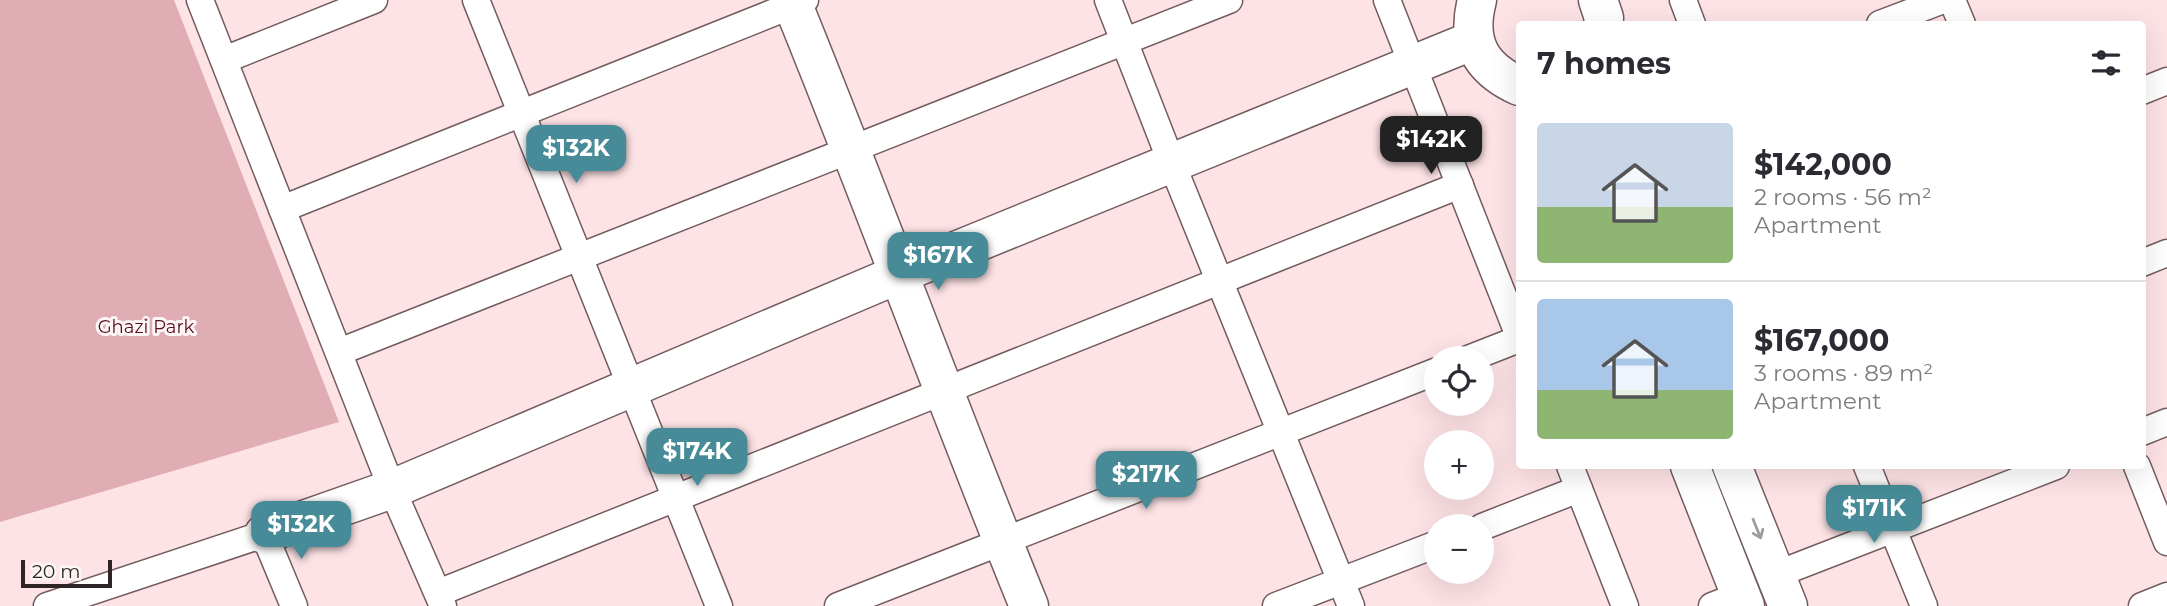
<!DOCTYPE html>
<meta charset="utf-8">
<style>
body{margin:0;font-family:Montserrat,sans-serif;background:#f7f7f7;color:#2b2b33;height:100vh;display:flex;flex-direction:column;font-size:26px;white-space:nowrap}
*{box-sizing:border-box;margin:0}
p{font-size:23px;color:#7c7c81}
.icon{flex:none;width:38px;height:38px;fill:none;stroke:currentColor;stroke-width:2;stroke-linecap:round;stroke-linejoin:round}
.map{position:relative;flex:1;overflow:hidden}
.panel{position:absolute;left:1516px;top:21px;width:630px;height:448px;display:flex;flex-direction:column;background:#fff;border-radius:7px;box-shadow:0 7px 28px #0002}
.panel>*{flex:none}
.buttons{position:absolute;left:1424px;top:346px;display:grid;gap:14px}
.buttons a{display:grid;place-items:center;width:70px;height:70px;border-radius:50%;background:#fff;box-shadow:0 7px 28px #0002;font-size:35px}
.scale{position:absolute;left:21px;bottom:18px;width:91px;box-sizing:border-box;padding-left:7px;border:4px solid #2e2425;border-top:0;font-size:19px;line-height:24px;white-space:nowrap;color:#2e2425;-webkit-text-stroke:5px #fcf6f7;paint-order:stroke}
.price{position:absolute;translate:-50% -60px;padding:0 16px;border-radius:14px;background:#468b97;color:#fff;font-size:23px;line-height:46px;filter:drop-shadow(0 2px 4px #0008)}
.price::after{content:'';position:absolute;left:50%;top:42px;width:21px;height:16px;margin-left:-10px;background:inherit;clip-path:polygon(0 0,100% 0,50% 100%)}
.price.current{background:#222;color:#fff}
ul{padding:0;list-style:none}
li{display:flex;align-items:center;gap:21px;height:175px;padding:0 21px}
li+li{border-top:2px solid #e1e1e2}
li span{display:grid;place-items:center;flex:none;width:196px;height:140px;border-radius:7px;color:#555}
li>.icon{margin-inline-start:auto}
span .icon{width:84px;height:84px;fill:#fffc;stroke-width:1}
li b{font-size:30px}
h2{display:flex;justify-content:space-between;align-items:center;height:84px;padding:0 21px;font-size:30px}
.map>svg:first-child{display:block}
.green{fill:#e1adb4}
.lines{fill:none;stroke-linecap:round;stroke-linejoin:round}
.street-casing{stroke:#735c5e;stroke-width:29}
.secondary-casing{stroke:#735c5e;stroke-width:41}
.street{stroke:#fff;stroke-width:26}
.secondary{stroke:#fff;stroke-width:38}
.oneway{stroke:#a19c9d}
.labels{text-anchor:middle;stroke-width:6;stroke-linejoin:round;paint-order:stroke}
.park-label{font-size:18px;fill:#590b22;stroke:#fcf6f7}
</style>
<div class="map">
<svg width="2167" height="606" viewBox="0 0 2167 606">
<rect width="100%" height="100%" fill="#fee3e6"/>
<!-- green -->
<polygon class="green" points="0,0 174,0 339,422 0,522"/>
<g class="lines">
<!-- street casing -->
<g class="street-casing">
<g id="street">
<polyline points="200,0 392,489 443,606"/>
<polyline points="476,0 719,606"/>
<polyline points="1108,0 1172,164 1351,606"/>
<polyline points="1387,0 1519,336"/>
<polyline points="1683,0 1692,24"/>
<polyline points="1952,0 1962,24"/>
<polyline points="1880,24 1943,0"/>
<polyline points="224,60 374,0"/>
<polyline points="2142,91 2167,81"/>
<polyline points="282,209 805,0"/>
<polyline points="2142,263 2167,253"/>
<polyline points="339,352 1229,0"/>
<polyline points="1468,359 1519,339"/>
<polyline points="2142,432 2167,422"/>
<polyline points="1570,466 1625,606"/>
<polyline points="1867,466 1924,606"/>
<polyline points="2137,466 2167,542"/>
<polyline points="1482,527 1579,489"/>
<polyline points="1775,575 2056,466"/>
<polyline points="438,593 1460,185"/>
<polyline points="47,606 264,534 294,606"/>
<polyline points="838,606 1437,371"/>
<polyline points="1276,606 1437,544"/>
<polyline points="1712,606 1740,595"/>
<polyline points="2142,606 2167,596"/>
</g>
</g>
<!-- secondary casing -->
<g class="secondary-casing">
<g id="secondary">
<path d="M791 0C873 201 947 405 1029 606"/>
<path d="M1477 0C1466 42 1480 68 1519 86"/>
<polyline points="1598,0 1604,18 1603,24"/>
<polyline points="1690,466 1745,606"/>
<polyline points="1732,466 1788,606"/>
<polyline points="264,534 392,489 899,274 1474,40"/>
</g>
</g>
<!-- street -->
<use href="#street" class="street"/>
<!-- secondary -->
<use href="#secondary" class="secondary"/>
</g>
<!-- one-way arrows -->
<defs><path id="oneway-shaft" d="M-6 0H5M1.5-3L5.5 0L1.5 3" fill="none" stroke-width="1.6" stroke-linecap="round" stroke-linejoin="round" transform="scale(1.75)"/></defs>
<use class="oneway" href="#oneway-shaft" transform="translate(1757 529) rotate(68)"/>
<g class="labels">
<!-- park labels -->
<g class="park-label">
<text x="146" y="333">Ghazi Park</text>
</g>
</g>
</svg>
<div class="buttons">
<a><svg class="icon" aria-label="locate" viewBox="0 0 24 24"><circle cx="12" cy="12" r="6"/><path d="M12 2v4M12 18v4M2 12h4M18 12h4"/></svg></a>
<a>+</a>
<a>−</a>
</div>
<div class="scale">20 m</div>
<b class="price current" style="left:1431px;top:176px">$142K</b>
<b class="price" style="left:576px;top:185px">$132K</b>
<b class="price" style="left:938px;top:292px">$167K</b>
<b class="price" style="left:697px;top:488px">$174K</b>
<b class="price" style="left:1146px;top:511px">$217K</b>
<b class="price" style="left:1874px;top:545px">$171K</b>
<b class="price" style="left:301px;top:561px">$132K</b>
<section class="panel">
<h2>7 homes<svg class="icon" aria-label="filters" viewBox="0 0 24 24"><path d="M4 7h16M4 17h16"/><circle cx="9" cy="7" r="2"/><circle cx="15" cy="17" r="2"/></svg></h2>
<ul>
<li><span style="background:linear-gradient(#c9d6e8 60%,#8fb573 0)"><svg class="icon" aria-label="home" viewBox="0 0 24 24"><path d="M3 11l9-7 9 7M6 9v11h12V9"/></svg></span><div><b>$142,000</b><p>2 rooms · 56 m²</p><p>Apartment</p></div></li>
<li><span style="background:linear-gradient(#a9c7e8 65%,#8fb573 0)"><svg class="icon" aria-label="home" viewBox="0 0 24 24"><path d="M3 11l9-7 9 7M6 9v11h12V9"/></svg></span><div><b>$167,000</b><p>3 rooms · 89 m²</p><p>Apartment</p></div></li>
</ul>
</section>
</div>
